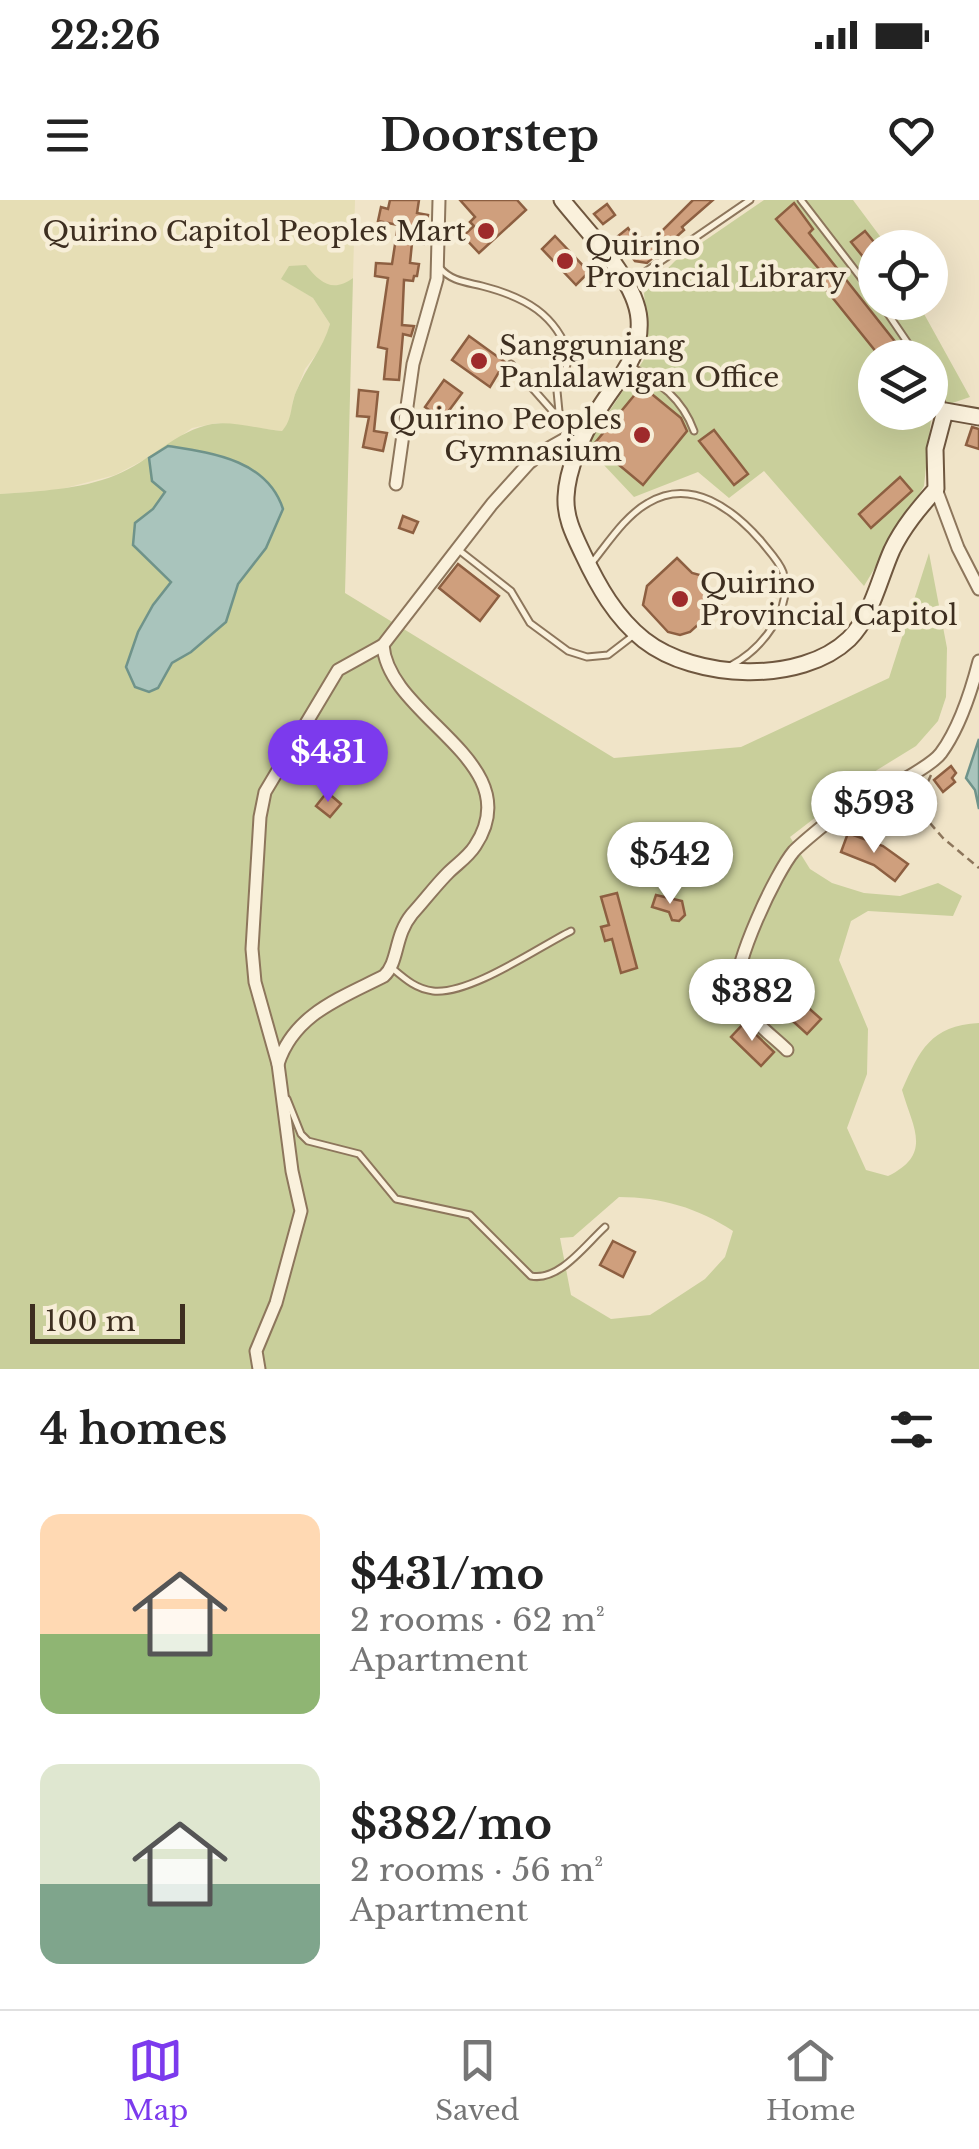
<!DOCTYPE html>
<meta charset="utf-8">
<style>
body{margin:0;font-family:"Libre Baskerville",serif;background:#f6f6f6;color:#222;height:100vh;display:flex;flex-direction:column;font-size:38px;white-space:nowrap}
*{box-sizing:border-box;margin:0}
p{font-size:32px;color:#767676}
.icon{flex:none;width:55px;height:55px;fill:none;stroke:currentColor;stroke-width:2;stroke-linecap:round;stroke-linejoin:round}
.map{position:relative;height:1169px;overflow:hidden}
.sheet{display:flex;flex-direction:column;background:#fff;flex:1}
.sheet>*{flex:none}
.controls{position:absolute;left:858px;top:30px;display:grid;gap:20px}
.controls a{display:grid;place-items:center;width:90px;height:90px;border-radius:50%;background:#fff;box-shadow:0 10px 40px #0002;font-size:50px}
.scale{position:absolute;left:30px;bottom:25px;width:155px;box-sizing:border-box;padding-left:10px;border:5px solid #3d2e20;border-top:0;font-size:28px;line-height:35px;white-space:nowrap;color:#3d2e20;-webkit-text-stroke:8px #f7eed8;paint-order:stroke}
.price{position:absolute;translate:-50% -85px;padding:0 22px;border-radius:35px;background:#fff;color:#222;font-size:32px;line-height:65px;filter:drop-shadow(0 2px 5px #0008)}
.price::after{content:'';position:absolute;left:50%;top:60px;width:30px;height:22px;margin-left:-15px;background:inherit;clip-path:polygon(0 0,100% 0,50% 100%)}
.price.on{background:#7c3aed;color:#fff}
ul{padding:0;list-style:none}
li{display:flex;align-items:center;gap:30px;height:250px;padding:0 40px}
li span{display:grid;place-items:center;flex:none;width:280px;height:200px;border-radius:20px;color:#555}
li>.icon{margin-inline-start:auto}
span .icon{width:120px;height:120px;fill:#fffc;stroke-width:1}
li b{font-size:42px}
h2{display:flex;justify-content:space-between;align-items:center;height:120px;padding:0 40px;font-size:42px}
.status{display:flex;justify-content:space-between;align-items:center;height:70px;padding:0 50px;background:#fff;direction:ltr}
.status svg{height:28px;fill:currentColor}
header{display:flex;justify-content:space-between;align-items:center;height:130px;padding:0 40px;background:#fff;font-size:45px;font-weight:700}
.dock{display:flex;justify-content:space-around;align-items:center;height:140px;border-top:2px solid #e0e0e0;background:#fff;font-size:28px;color:#767676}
.dock a{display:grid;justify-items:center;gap:5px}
.dock .on{color:#7c3aed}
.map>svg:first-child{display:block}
.farmland{fill:#e6deb5}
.green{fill:#c9cf9b;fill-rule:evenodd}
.water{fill:#a9c4bc;stroke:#6f938a;stroke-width:2.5}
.building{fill:#cf9f7d;stroke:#8d5f41;stroke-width:2.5}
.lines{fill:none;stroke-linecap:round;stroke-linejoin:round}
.lane-casing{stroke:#8d765c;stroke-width:9}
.street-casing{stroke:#8d765c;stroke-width:15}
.secondary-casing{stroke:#6f573f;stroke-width:19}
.path{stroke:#8d765c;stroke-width:2.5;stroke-dasharray:8 5;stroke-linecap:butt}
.lane{stroke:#faf1dc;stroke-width:5}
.street{stroke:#faf1dc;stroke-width:11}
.secondary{stroke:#faf1dc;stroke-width:15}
.poi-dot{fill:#9e2a2b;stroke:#f7eed8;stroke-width:4}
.labels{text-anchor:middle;stroke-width:9;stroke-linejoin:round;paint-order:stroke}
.poi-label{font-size:28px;fill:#3d2e20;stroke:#f7eed8;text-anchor:start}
</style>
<div class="status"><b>22:26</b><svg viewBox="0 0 49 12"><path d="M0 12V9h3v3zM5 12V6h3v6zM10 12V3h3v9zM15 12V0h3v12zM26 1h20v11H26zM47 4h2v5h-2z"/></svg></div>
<header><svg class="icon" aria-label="menu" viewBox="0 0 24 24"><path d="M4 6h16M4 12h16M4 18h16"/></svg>Doorstep<svg class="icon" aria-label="heart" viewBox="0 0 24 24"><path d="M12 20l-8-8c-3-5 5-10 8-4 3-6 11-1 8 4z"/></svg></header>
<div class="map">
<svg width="979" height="1169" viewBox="0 0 979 1169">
<rect width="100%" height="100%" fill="#f0e4c8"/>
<!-- farmland -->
<polygon class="farmland" points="0,0 355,0 353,78 341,87 329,86 316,79 306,66 290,66 282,79 313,98 330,124 324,144 305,169 293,200 290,222 282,231 217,223 192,228 159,252 115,275 58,290 0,294"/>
<!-- green -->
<g class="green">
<path d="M764 0H853L888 47 875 48V102L918 103 970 197 932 210 924 286 864 386 764 271 729 298 698 272 634 297 586 246 649 152 644 93 675 61ZM875 158H930V212H875Z"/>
<path d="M306 65C320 83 333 93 353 78L345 393 614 558 741 547 889 478 929 353 947 448 946 497 938 521 916 546 877 570 790 637 810 669 832 683 864 693 900 696 938 683 962 696 953 716 868 711 851 721 839 760 868 829 867 874 847 928 866 970 888 976C933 954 913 928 902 890 920 850 930 826 979 823V1169H0V294C39 291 79 290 116 275 149 262 177 230 212 224 233 221 260 229 282 231 293 219 290 206 296 192 306 167 323 149 330 124L313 98 281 79 289 66ZM619 997C661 997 698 1008 733 1031L725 1057 705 1079 650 1115 611 1119 571 1095 560 1038 573 1037Z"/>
</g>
<!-- water -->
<g class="water">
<path d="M168 246C213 253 267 260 283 309L266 348 238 384 226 422 191 452 172 463 158 488 149 492 135 487 126 467 138 432 153 405 171 382 133 345 135 323 153 309 165 292 152 281 149 258Z"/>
<polygon points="979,539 979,609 975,590 966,578"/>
</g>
<!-- building -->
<g class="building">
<polygon points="390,0 419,0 417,13 428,15 424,44 412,43 410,63 419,64 417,76 414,76 413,81 404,80 402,125 414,126 411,136 403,134 399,180 384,179 387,149 378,147 388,78 375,76 376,63 392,64 398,25 378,21 381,7 388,9"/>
<polygon points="460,0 517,0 526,10 479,53 463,36 474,26 470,22 475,17"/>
<polygon points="693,0 713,0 682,27 684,30 647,63 635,61 629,53 629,39 622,44 617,37 628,28 635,38 655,38"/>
<polygon points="794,3 813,29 809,33 908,158 881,158 819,81 825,76 776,19"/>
<polygon points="607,4 615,15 603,24 594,14"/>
<polygon points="865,31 878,47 864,58 851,42"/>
<polygon points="555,36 589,72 576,85 542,49"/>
<polygon points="469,136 505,162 490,187 452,160"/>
<polygon points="444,180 462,193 442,220 425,207"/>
<polygon points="642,186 681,218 687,231 643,285 594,244"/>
<polygon points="359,190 378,192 374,231 387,233 383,251 363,247 369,217 357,216"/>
<polygon points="972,227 979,229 979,249 966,245"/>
<polygon points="714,230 748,274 734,285 699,241"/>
<polygon points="900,277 912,291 871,328 859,314"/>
<polygon points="403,316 418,322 413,333 399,328"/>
<polygon points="677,358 692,373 707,377 709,390 721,404 690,432 680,435 668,432 643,405 647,386"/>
<polygon points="458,364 499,396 480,421 439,388"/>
<polygon points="951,566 956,573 952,578 955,582 943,592 934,580"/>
<polygon points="327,592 341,604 330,617 316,606"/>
<polygon points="848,633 883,646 908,664 895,681 874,665 841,652"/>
<polygon points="617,693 637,768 621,773 612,739 605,741 601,727 609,725 601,697"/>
<polygon points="656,695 682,701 685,715 679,721 672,720 669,712 652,707"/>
<polygon points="786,788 821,819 807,834 773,803"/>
<polygon points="744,823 774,852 761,866 731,837"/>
<polygon points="613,1041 635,1052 623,1077 600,1065"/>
</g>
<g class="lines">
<!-- lane casing -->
<g class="lane-casing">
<g id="lane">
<polyline points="801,0 875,96"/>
<path d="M440 68C451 81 466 82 482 86 525 97 556 114 570 157L557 191 560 222"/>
<polyline points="629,83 750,0"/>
<polyline points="880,102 918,158"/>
<polyline points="511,164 571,232"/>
<path d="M630 166C660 183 682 198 694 231"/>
<polyline points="930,175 944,208"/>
<polyline points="460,351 511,391 530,423 568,451 587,457 608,455 634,435"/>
<path d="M591 364C608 343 625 316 648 303 691 277 733 309 761 341 768 350 779 361 783 372 794 410 761 450 730 466"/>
<path d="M392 768C405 779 416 789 433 791 470 795 537 748 571 731"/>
<path d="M287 899 301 934 308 941 359 954 396 999 470 1015 531 1076C559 1082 586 1044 605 1027"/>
</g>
</g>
<!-- street casing -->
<g class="street-casing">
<g id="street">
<polyline points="396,284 413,164 437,79 439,0"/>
<polyline points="936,289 958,348 979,389"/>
<path d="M787 850C771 834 742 815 737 792 732 766 776 672 794 651 804 641 818 630 829 621 853 604 927 572 941 553 960 527 971 492 979 461"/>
<path d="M278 864C294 814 341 798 384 776 399 762 394 736 412 714 424 701 435 686 448 673 457 664 468 657 475 646 531 562 388 518 383 445"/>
<polyline points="259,1169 256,1151 276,1103 301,1011 292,971 278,864 255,782 252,749 260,617 265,592 338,470 383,445 492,304 529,263 547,249 588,226"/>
</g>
</g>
<!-- secondary casing -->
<g class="secondary-casing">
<path id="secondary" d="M562 0C587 32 636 79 639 119 642 159 616 180 597 212 582 235 567 270 566 297 565 318 574 335 583 354 598 386 616 418 644 440 695 480 801 485 849 439 872 416 879 379 892 350 903 327 919 308 936 289L935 249 945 211 979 217"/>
</g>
<!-- path -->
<polyline class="path" points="931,575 923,593 923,615 943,638 979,668"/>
<!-- lane -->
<use href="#lane" class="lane"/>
<!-- street -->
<use href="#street" class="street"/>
<!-- secondary -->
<use href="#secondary" class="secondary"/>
</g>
<!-- markers -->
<g class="poi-dot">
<circle cx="486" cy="31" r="10"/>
<circle cx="565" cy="61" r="10"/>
<circle cx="479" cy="161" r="10"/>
<circle cx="642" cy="235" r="10"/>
<circle cx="680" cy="399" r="10"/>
</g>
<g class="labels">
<!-- poi labels -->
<g class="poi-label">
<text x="466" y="41" text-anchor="end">Quirino Capitol Peoples Mart</text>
<text x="585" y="55">Quirino<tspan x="585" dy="32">Provincial Library</tspan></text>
<text x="499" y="155">Sangguniang<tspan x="499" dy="32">Panlalawigan Office</tspan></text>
<text x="622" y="229" text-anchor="end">Quirino Peoples<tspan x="622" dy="32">Gymnasium</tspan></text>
<text x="700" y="393">Quirino<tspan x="700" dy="32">Provincial Capitol</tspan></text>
</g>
</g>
</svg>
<div class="controls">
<a><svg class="icon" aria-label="locate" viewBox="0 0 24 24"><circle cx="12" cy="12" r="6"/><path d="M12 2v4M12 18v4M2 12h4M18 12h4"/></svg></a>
<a><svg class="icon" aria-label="layers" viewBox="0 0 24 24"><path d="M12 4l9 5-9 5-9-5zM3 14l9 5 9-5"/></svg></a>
</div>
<div class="scale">100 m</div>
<b class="price on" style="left:328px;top:605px">$431</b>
<b class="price" style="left:874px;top:656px">$593</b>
<b class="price" style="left:670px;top:707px">$542</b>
<b class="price" style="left:752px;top:844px">$382</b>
</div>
<section class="sheet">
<h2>4 homes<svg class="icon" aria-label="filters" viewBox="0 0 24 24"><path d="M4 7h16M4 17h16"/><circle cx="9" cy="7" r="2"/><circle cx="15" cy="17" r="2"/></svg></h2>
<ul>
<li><span style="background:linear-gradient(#ffd9b3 60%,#8fb573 0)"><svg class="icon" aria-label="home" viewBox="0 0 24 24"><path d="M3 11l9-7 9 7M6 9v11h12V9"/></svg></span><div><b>$431/mo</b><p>2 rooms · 62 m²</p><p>Apartment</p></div></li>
<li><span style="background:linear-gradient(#dfe7d0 60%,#7fa58c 0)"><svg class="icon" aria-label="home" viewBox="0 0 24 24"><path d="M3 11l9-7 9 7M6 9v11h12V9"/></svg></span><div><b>$382/mo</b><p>2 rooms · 56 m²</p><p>Apartment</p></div></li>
</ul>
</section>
<nav class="dock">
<a class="on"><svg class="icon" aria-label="map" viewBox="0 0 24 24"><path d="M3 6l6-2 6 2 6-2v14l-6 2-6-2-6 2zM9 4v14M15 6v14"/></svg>Map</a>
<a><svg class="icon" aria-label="saved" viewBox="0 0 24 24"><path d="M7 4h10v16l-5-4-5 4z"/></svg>Saved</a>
<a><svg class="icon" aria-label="home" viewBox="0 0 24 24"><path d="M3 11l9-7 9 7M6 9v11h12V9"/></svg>Home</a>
</nav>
